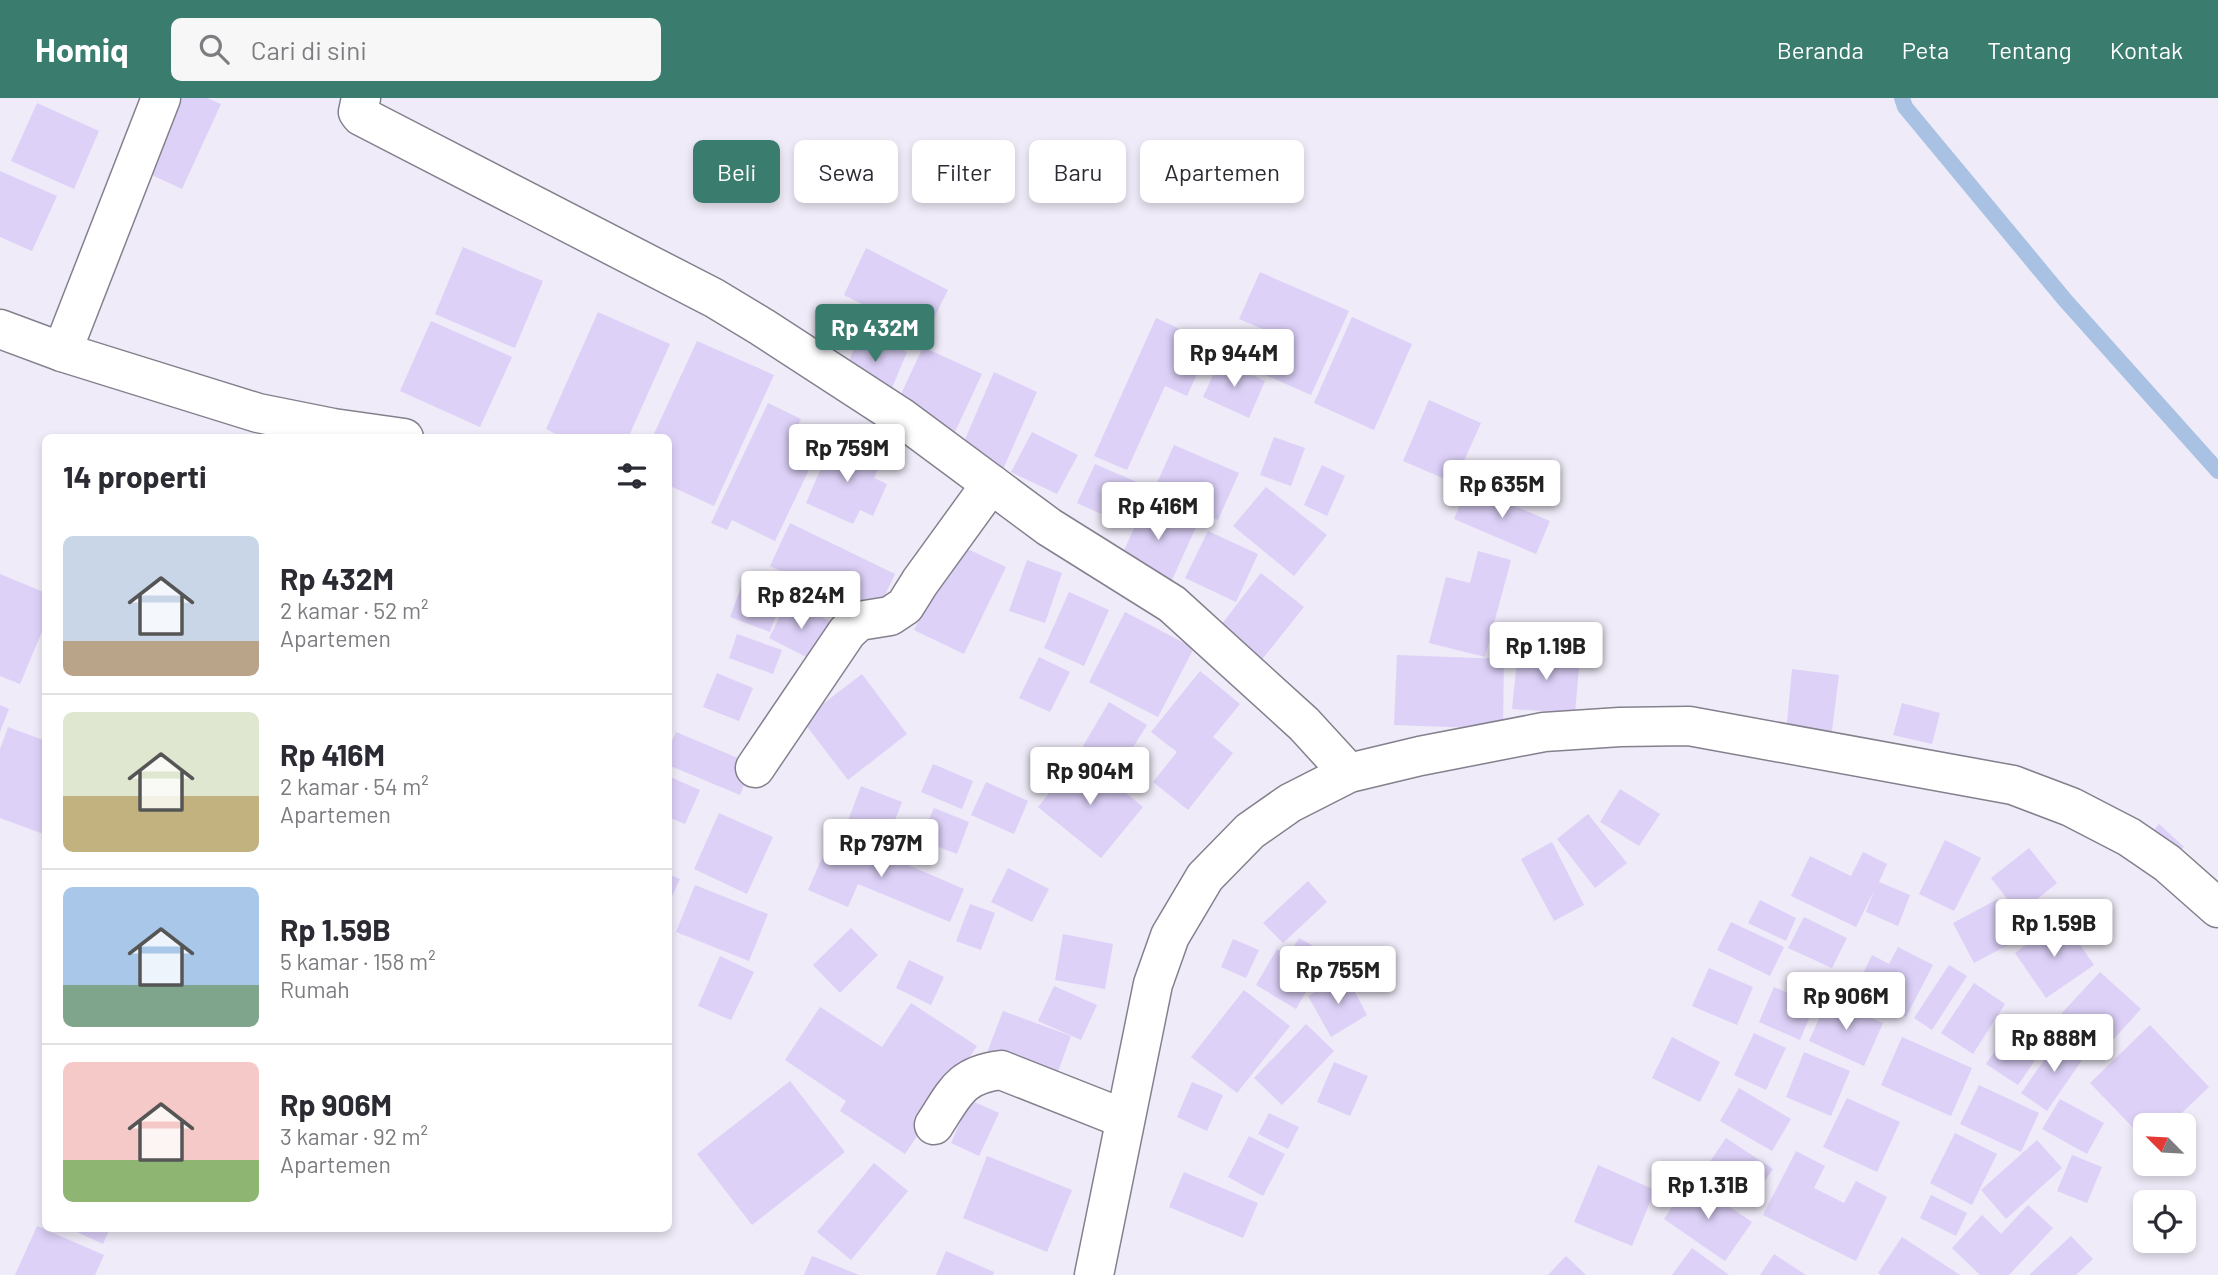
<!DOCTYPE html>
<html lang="id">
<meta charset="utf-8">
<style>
body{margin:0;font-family:Barlow,sans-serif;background:#f7f7f7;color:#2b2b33;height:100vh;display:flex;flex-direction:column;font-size:26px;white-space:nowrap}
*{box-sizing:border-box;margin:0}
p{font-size:23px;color:#7c7c81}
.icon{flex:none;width:38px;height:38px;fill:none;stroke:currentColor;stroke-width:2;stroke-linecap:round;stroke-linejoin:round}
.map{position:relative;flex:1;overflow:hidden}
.panel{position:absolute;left:42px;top:336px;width:630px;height:798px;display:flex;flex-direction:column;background:#fff;border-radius:10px;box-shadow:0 4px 10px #0003}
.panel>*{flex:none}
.top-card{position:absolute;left:693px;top:42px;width:665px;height:63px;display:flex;gap:14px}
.needle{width:46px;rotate:294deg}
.buttons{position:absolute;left:2133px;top:1015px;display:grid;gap:14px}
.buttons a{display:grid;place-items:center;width:63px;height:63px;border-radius:10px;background:#fff;box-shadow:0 4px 10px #0003;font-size:35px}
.price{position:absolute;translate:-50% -60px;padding:0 16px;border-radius:7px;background:#fff;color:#222;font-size:23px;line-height:46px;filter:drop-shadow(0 2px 4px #0008)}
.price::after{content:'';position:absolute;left:50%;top:42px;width:21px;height:16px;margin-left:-10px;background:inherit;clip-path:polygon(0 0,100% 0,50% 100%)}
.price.selected{background:#3a7c6d;color:#fff}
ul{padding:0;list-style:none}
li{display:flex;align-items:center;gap:21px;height:175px;padding:0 21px}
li+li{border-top:2px solid #e1e1e2}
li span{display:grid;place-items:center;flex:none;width:196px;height:140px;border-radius:10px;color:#555}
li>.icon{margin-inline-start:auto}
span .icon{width:84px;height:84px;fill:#fffc;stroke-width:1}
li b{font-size:30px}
h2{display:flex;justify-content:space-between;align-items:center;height:84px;padding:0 21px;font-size:30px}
.chip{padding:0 24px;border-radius:10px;background:#fff;box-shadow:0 4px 10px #0003;font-size:24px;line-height:63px}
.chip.selected{background:#3a7c6d;color:#fff}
header{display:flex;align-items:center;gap:42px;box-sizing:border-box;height:98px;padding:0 35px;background:#3a7c6d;color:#fff}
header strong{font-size:33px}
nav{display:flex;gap:38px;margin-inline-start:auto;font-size:24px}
.search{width:490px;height:63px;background:#f7f7f7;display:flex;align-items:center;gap:18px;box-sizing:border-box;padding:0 24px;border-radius:10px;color:#7c7c81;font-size:26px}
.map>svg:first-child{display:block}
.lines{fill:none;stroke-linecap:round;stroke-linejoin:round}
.stream{stroke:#a9c2e3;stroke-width:16}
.building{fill:#ddd1f8}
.minor-casing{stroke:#84808d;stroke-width:41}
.minor{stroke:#fff;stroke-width:38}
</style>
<header>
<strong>Homiq</strong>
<div class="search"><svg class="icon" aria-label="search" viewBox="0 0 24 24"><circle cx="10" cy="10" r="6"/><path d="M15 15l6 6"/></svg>Cari di sini</div>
<nav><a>Beranda</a><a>Peta</a><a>Tentang</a><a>Kontak</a></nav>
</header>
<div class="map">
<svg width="2218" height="1177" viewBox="0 0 2218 1177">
<rect width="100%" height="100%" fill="#efebf8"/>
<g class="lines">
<!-- stream -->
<polyline class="stream" points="1902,0 1905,9 2065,202 2218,373"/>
</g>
<!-- building -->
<g class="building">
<polygon points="172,0 207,0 221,6 182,91 139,71"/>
<polygon points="37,5 99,33 74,91 11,63"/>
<polygon points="0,73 57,98 32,153 0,139"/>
<polygon points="463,149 543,183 515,250 435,216"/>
<polygon points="866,150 948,192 925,238 844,197"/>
<polygon points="1260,174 1349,213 1311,297 1256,273 1272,235 1239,221"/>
<polygon points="598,214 670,246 628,340 564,340 546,331"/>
<polygon points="1352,219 1412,246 1374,332 1314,305"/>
<polygon points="1156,220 1189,235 1180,255 1202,265 1187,298 1165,288 1127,372 1094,358"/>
<polygon points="431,223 512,259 480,329 400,293"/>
<polygon points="860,236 907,254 889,297 843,277"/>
<polygon points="697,243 774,277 714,408 668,387 668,340 652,340"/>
<polygon points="923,249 982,276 954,336 895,309"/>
<polygon points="1220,262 1265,283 1249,320 1203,299"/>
<polygon points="994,274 1037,294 1000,378 957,360"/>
<polygon points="1429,302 1481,325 1454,385 1403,363"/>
<polygon points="768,305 801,321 791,340 818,353 775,443 732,422 727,432 711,425"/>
<polygon points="1032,334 1078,357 1057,396 1011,374"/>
<polygon points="1274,339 1305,350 1291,388 1260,377"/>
<polygon points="833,342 881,363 874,380 887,386 873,418 860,412 853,426 806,405"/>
<polygon points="1174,347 1239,375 1218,422 1153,394"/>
<polygon points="1095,366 1139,385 1121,425 1077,405"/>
<polygon points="1322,367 1345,378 1327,418 1304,407"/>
<polygon points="1468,388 1550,423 1536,456 1454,421"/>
<polygon points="1266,389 1327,437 1294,478 1233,428"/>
<polygon points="1145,406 1196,429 1172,482 1121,459"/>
<polygon points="790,425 895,476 875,518 770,468"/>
<polygon points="1208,433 1258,456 1236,504 1185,480"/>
<polygon points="955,445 1006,469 964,556 914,532"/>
<polygon points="1478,453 1511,462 1485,559 1429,545 1446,479 1470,485"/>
<polygon points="1027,462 1062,475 1045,525 1009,513"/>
<polygon points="1261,475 1304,509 1252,574 1211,540"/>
<polygon points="0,476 46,495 46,524 20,586 0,578"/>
<polygon points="744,481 784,496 770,534 730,519"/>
<polygon points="1069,494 1109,512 1084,568 1044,550"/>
<polygon points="788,502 833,525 814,563 769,540"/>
<polygon points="1125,514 1194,550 1158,619 1089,584"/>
<polygon points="737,536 782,552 773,576 729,560"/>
<polygon points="1518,553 1580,558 1575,615 1512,611"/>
<polygon points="1397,557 1504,561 1503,631 1394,627"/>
<polygon points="1039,559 1070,574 1050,614 1019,600"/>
<polygon points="1792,571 1839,577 1831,640 1786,635"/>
<polygon points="1200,573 1240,606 1213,639 1233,655 1188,712 1153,684 1177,654 1151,634"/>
<polygon points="717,575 753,590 739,623 703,609"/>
<polygon points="862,576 907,636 848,682 802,622"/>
<polygon points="1109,604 1147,627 1120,670 1083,648"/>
<polygon points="1902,605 1940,615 1932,646 1893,637"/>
<polygon points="0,607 9,611 0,634"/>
<polygon points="8,629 46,643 46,737 0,720 0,651"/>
<polygon points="676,634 752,666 740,697 668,667 668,652"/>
<polygon points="1080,657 1143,709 1101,760 1038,709"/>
<polygon points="933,666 973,683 962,711 921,694"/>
<polygon points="668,678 700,692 685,726 668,719"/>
<polygon points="986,684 1028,703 1014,736 971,717"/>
<polygon points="861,688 902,704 887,743 846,728"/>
<polygon points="1620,691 1660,716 1639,748 1600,724"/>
<polygon points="934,710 969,724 957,756 920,742"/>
<polygon points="719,715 773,739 747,796 694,771"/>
<polygon points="1588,716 1627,765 1595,790 1557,741"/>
<polygon points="2159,726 2184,749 2170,763 2146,741"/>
<polygon points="833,735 964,791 950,824 858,786 848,809 808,792"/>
<polygon points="1945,742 1981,760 1954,813 1919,796"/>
<polygon points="1552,744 1584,807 1554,823 1521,761"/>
<polygon points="2029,750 2057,785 2019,816 1991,780"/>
<polygon points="1863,754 1887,766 1879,784 1910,797 1898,828 1866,814 1874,793 1856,829 1791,798 1810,758 1851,778"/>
<polygon points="1008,770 1049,791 1032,824 991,804"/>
<polygon points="668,776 680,781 668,807"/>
<polygon points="1308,783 1327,804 1283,845 1263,825"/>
<polygon points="695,787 768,816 749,863 676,834"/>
<polygon points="1998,801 2019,841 1974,865 1953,825"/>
<polygon points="1760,802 1796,820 1786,843 1748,825"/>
<polygon points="970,806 995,815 981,852 956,843"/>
<polygon points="1804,819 1847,840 1832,870 1788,850"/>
<polygon points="2062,821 2094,867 2046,900 2015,855"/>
<polygon points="1731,824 1784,849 1770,878 1717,852"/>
<polygon points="851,830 878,857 840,895 813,867"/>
<polygon points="1063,836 1113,846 1105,891 1055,882"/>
<polygon points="1299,840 1328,856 1296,911 1256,887 1277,851 1288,858"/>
<polygon points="1233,841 1259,852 1246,880 1221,869"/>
<polygon points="1898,849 1933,867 1906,919 1855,892 1872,857 1889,866"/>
<polygon points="720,858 754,874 731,922 698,908"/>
<polygon points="909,862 944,879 931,907 896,890"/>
<polygon points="1949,867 1967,878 1932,932 1914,920"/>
<polygon points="1709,870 1753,889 1737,927 1692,908"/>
<polygon points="2100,874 2141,911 2102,954 2061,916"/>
<polygon points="1346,877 1367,917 1331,939 1308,898"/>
<polygon points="1974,885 2005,906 1973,956 1941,935"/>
<polygon points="1054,888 1097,907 1081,942 1038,923"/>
<polygon points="1774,889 1815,906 1800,942 1759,924"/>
<polygon points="1244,892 1290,928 1237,995 1191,959"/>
<polygon points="1828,901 1883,925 1864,968 1809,943"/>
<polygon points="911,905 977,948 905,1056 840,1013 846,1003 785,962 820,909 882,949"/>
<polygon points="1003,913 1071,938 1053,987 985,960"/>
<polygon points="2015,924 2047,945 2018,987 1986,966"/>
<polygon points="1306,926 1334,953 1282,1007 1254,980"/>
<polygon points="2150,927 2209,989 2169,1027 2146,1027 2146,1043 2090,985"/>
<polygon points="1754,935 1786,950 1766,992 1734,977"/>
<polygon points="2061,938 2086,956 2047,1013 2021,995"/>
<polygon points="1672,939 1720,964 1700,1004 1652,980"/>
<polygon points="1902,939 1972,970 1951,1018 1881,987"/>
<polygon points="1804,954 1850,973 1831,1018 1786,999"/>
<polygon points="1334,964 1368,978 1350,1018 1317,1004"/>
<polygon points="790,983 845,1054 752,1127 697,1056"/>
<polygon points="1192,984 1223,997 1207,1033 1177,1019"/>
<polygon points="1979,987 2039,1015 2021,1054 1960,1026"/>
<polygon points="1739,990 1791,1021 1772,1053 1720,1023"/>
<polygon points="1847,1000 1900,1024 1877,1074 1823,1049"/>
<polygon points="2060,1001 2104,1025 2087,1056 2042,1031"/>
<polygon points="970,1002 999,1015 979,1058 951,1045"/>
<polygon points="1269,1015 1299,1029 1288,1051 1258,1036"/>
<polygon points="1955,1035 1997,1056 1972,1107 1930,1085"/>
<polygon points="1249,1038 1285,1056 1263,1098 1228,1079"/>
<polygon points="1726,1040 1773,1071 1749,1105 1703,1074"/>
<polygon points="2037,1042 2062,1070 2006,1121 1981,1092"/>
<polygon points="1796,1053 1825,1068 1814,1090 1844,1105 1856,1083 1887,1099 1856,1163 1763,1117"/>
<polygon points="2072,1057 2102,1069 2087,1105 2057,1093"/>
<polygon points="987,1058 1072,1092 1047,1154 963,1120"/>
<polygon points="874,1065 908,1093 851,1162 817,1134"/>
<polygon points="1598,1067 1655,1092 1632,1148 1574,1124"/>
<polygon points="1184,1074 1258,1105 1243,1140 1169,1109"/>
<polygon points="1690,1082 1752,1124 1725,1163 1664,1121"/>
<polygon points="1931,1097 1967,1115 1956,1138 1920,1120"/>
<polygon points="2028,1107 2053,1130 2009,1177 1980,1177 1952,1150 1982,1117 2001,1136"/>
<polygon points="37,1128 104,1157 95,1177 15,1177"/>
<polygon points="68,1130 110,1130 103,1146"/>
<polygon points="2071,1138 2093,1161 2076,1177 2029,1177"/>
<polygon points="1902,1139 1960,1177 1881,1177 1878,1175"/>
<polygon points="1692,1150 1729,1177 1672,1177"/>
<polygon points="946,1153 994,1174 993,1177 936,1177"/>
<polygon points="1774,1156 1806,1177 1760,1177"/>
<polygon points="812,1158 859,1177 804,1177"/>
<polygon points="1566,1158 1586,1177 1548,1177"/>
</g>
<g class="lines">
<!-- minor casing -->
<g class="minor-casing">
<g id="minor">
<polyline points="361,0 358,14 361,18 714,200 762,229 902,320 1049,429 1172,506 1304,626 1349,675"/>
<polyline points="0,231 62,254 258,315 333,330 404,340"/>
<polyline points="62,254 161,0"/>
<polyline points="755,670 847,534 859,523 890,518 905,508 920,484 991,386"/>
<path d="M934 1027C955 995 960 977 1001 972L1125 1021"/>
<polyline points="1094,1177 1153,886 1170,838 1205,779 1250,733 1290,705 1349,675 1420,658 1544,634 1620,629 1689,628 2013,687 2071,709 2129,739 2167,765 2218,810"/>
</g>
</g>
<!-- minor -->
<use href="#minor" class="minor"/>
</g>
</svg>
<div class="buttons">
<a><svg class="needle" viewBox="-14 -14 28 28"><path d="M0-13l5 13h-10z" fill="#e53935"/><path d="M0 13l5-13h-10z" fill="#7c7c81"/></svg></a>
<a><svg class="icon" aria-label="locate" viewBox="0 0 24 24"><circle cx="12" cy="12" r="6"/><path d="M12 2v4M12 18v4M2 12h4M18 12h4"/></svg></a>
</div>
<b class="price selected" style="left:875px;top:266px">Rp 432M</b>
<b class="price" style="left:1234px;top:291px">Rp 944M</b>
<b class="price" style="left:847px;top:386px">Rp 759M</b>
<b class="price" style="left:1502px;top:422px">Rp 635M</b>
<b class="price" style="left:1158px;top:444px">Rp 416M</b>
<b class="price" style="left:801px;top:533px">Rp 824M</b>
<b class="price" style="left:1546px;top:584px">Rp 1.19B</b>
<b class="price" style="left:1090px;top:709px">Rp 904M</b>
<b class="price" style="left:881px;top:781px">Rp 797M</b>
<b class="price" style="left:2054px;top:861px">Rp 1.59B</b>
<b class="price" style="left:1338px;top:908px">Rp 755M</b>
<b class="price" style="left:1846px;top:934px">Rp 906M</b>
<b class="price" style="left:2054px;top:976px">Rp 888M</b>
<b class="price" style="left:1708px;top:1123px">Rp 1.31B</b>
<div class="top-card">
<a class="chip selected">Beli</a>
<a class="chip">Sewa</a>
<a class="chip">Filter</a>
<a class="chip">Baru</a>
<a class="chip">Apartemen</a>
</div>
<section class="panel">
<h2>14 properti<svg class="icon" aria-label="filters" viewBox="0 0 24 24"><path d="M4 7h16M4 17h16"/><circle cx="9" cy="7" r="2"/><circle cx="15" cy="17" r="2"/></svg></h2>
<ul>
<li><span style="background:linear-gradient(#c9d6e8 75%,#b9a48a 0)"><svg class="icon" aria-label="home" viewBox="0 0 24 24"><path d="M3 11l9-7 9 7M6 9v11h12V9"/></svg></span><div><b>Rp 432M</b><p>2 kamar · 52 m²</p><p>Apartemen</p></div></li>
<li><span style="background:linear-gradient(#dfe7d0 60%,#c2b280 0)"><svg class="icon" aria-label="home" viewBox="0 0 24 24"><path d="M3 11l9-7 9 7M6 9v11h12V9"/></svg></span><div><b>Rp 416M</b><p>2 kamar · 54 m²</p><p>Apartemen</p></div></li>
<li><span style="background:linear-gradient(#a9c7e8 70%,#7fa58c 0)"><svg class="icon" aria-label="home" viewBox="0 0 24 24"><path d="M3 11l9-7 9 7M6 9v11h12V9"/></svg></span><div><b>Rp 1.59B</b><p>5 kamar · 158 m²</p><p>Rumah</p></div></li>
<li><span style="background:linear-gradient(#f6c9c9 70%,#8fb573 0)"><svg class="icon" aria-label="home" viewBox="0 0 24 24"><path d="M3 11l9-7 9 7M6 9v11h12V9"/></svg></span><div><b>Rp 906M</b><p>3 kamar · 92 m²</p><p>Apartemen</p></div></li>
</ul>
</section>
</div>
